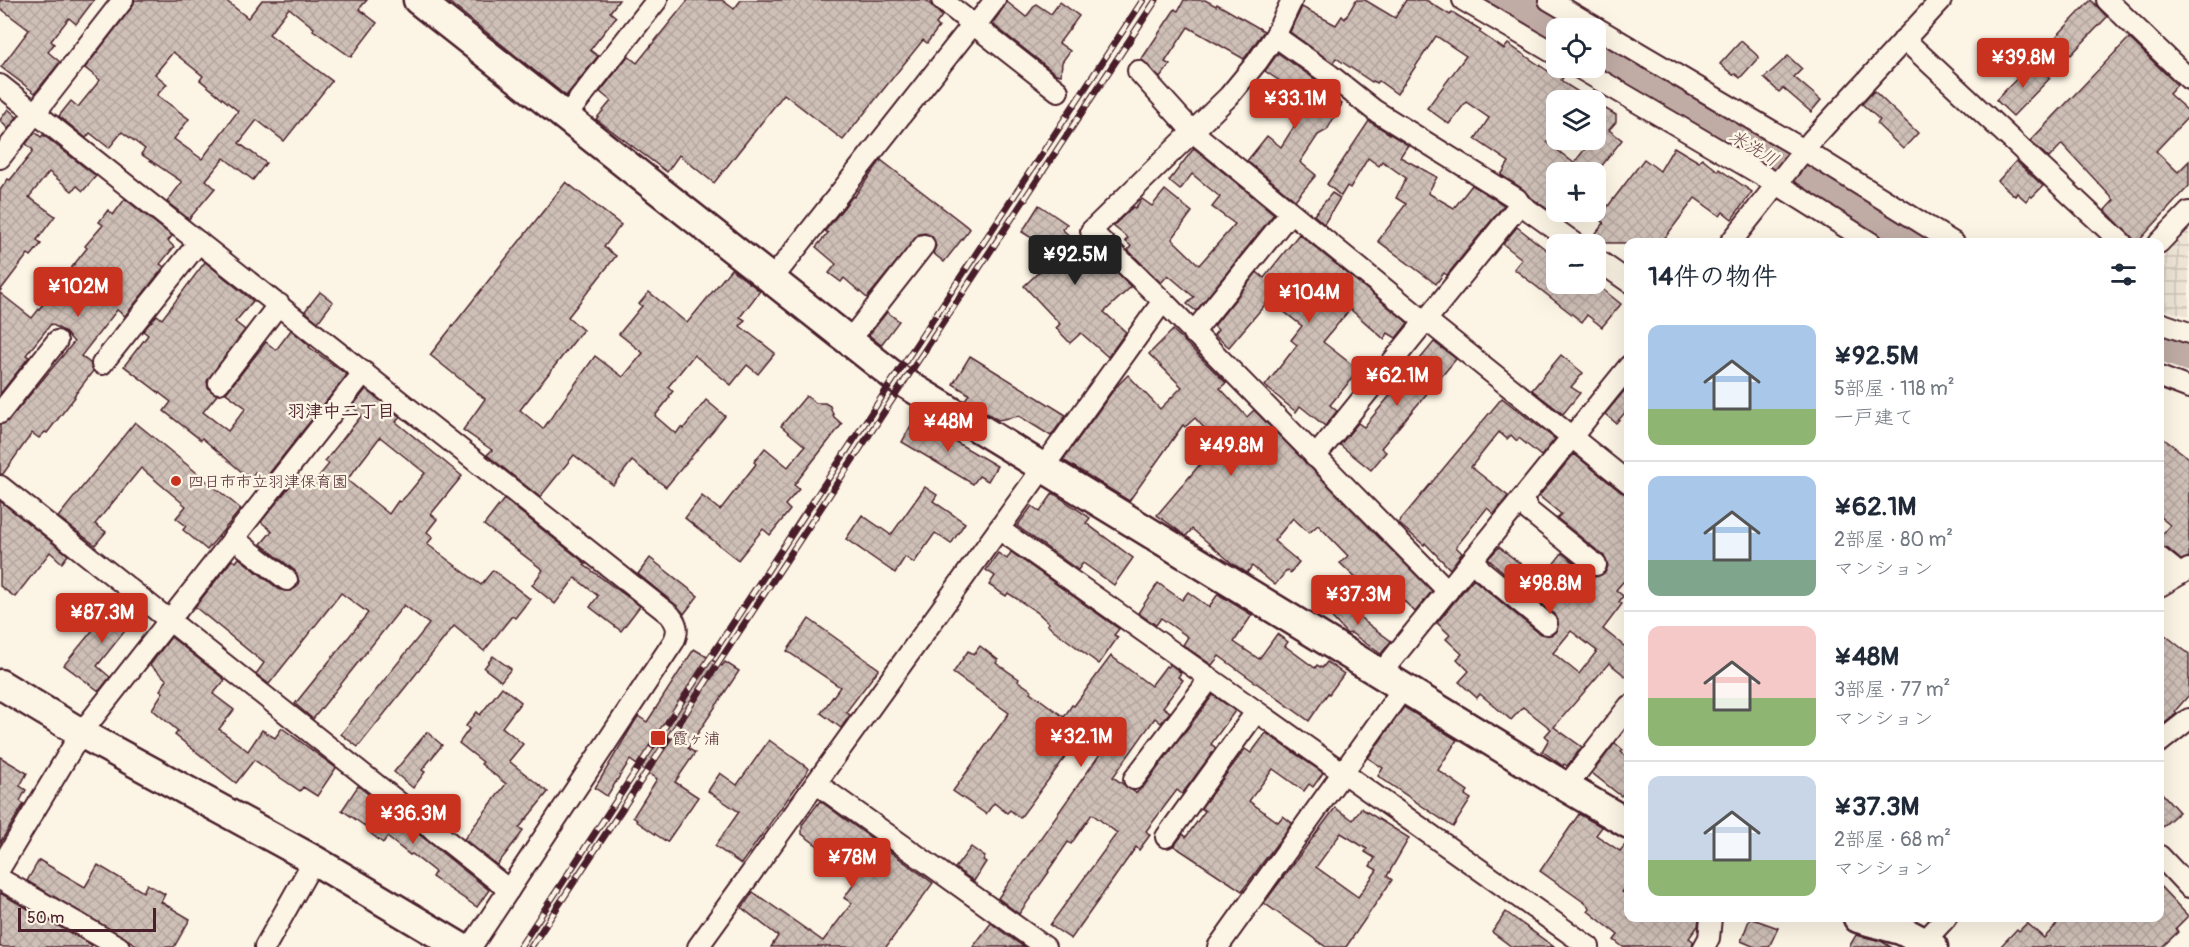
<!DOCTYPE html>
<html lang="ja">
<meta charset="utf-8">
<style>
body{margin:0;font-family:Pangolin,"Klee One",sans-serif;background:#f2f2f3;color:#1f2937;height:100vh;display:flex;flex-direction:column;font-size:22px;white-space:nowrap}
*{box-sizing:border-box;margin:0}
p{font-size:20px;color:#747a83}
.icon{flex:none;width:33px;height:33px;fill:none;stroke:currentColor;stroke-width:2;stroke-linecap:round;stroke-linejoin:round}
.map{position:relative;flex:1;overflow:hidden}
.panel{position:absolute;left:1624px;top:238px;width:540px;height:684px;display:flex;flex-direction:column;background:#fff;border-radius:12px;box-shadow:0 6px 24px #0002}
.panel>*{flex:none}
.controls{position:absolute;left:1546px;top:18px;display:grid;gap:12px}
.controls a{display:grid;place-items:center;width:60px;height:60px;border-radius:12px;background:#fff;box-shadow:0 6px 24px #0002;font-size:30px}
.scale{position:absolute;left:18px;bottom:15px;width:138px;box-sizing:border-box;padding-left:6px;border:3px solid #4a1f2b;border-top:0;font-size:16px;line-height:21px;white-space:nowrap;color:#4a1f2b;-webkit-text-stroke:4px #fcf5e5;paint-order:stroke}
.price{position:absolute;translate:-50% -51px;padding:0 14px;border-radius:6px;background:#c8321e;color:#fff;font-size:20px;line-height:39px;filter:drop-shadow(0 2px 3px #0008)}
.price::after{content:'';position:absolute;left:50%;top:36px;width:18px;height:14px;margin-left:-9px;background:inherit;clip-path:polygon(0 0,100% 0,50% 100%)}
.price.active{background:#222;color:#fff}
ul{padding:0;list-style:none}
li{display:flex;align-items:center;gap:18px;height:150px;padding:0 24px}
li+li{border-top:2px solid #e0e1e3}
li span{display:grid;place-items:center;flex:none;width:168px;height:120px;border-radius:12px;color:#555}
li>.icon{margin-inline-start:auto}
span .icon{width:72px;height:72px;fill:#fffc;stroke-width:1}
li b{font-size:26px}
h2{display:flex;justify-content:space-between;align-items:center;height:72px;padding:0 24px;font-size:26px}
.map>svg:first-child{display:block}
.industrial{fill:url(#industrial-grid)}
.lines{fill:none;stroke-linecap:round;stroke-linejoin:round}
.river{stroke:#c0aca5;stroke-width:33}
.building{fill:url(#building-cross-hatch);stroke:#4a1f2b;stroke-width:1.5;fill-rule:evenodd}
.street-casing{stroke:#4a1f2b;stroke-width:24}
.secondary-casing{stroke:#4a1f2b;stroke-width:33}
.street{stroke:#fcf5e5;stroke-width:20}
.secondary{stroke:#fcf5e5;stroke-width:28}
.rail-casing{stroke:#4a1f2b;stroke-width:7}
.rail{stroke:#fcf5e5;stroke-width:4.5;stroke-dasharray:14;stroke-linecap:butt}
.poi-dot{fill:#c8321e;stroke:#fcf5e5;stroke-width:2}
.labels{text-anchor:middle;stroke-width:5;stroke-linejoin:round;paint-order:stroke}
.poi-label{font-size:16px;fill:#4a1f2b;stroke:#fcf5e5;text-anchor:start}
.water-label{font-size:18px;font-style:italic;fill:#6d4950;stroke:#fcf5e5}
.neighbourhood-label{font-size:18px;font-weight:bold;fill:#4a1f2b;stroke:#fcf5e5}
</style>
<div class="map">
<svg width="2189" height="947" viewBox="0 0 2189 947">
<defs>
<pattern id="industrial-grid" width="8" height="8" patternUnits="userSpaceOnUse" patternTransform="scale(1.5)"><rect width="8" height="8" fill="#eee5d7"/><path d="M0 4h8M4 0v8" fill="none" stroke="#cec4b9"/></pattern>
<pattern id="building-cross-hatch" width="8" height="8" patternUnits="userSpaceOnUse" patternTransform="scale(1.5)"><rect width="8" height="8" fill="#cfc0b7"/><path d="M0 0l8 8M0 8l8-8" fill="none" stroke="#b3a59e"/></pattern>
</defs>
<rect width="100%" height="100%" fill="#fcf5e5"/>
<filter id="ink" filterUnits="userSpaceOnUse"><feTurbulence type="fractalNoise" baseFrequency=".0167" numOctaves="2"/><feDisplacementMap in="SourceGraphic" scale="12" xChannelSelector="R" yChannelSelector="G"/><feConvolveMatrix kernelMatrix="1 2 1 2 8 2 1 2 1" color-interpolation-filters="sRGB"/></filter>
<g filter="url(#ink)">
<!-- industrial -->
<polygon class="industrial" points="2189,228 2189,316 2160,309 2160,261"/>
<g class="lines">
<!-- river -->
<g class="river">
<polyline points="1505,0 1557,31"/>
<polyline points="1596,54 1912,243"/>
<polyline points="2160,345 2189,355"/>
</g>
</g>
<!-- building -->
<g class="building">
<polygon points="0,0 94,0 76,24 69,18 51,41 54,44 48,52 60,62 35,93 1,67 29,30 0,8"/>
<path d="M135 0H225L248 18 262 0H367L359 9 377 23 351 57 313 30 314 28 289 8 269 34 332 81 284 141 257 120 239 143 266 163 253 180 224 158 206 180 215 188 189 219 167 202 182 182 141 154 145 149 122 132 109 148 90 133 86 138 59 116 71 101 78 107 100 80 85 68 132 7ZM173 52 203 76 200 80 238 111 202 159 174 139 189 119 157 95 167 84 155 74Z"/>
<polygon points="446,0 619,0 610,12 616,17 590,50 598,56 566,96"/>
<polygon points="688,0 722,0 734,9 741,0 926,0 942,16 936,24 939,27 927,43 923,40 843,140 784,94 714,183 679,155 667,172 596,119 611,101 600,92 628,56 637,63"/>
<polygon points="1184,0 1205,0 1216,6 1217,4 1264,31 1244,59 1188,27 1165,62 1170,65 1160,78 1141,60 1175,9 1178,11"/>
<polygon points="1356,0 1365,0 1395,18 1406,0 1426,0 1450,15 1452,12 1481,30 1479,32 1504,49 1508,44 1548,71 1549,69 1563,78 1561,80 1567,85 1591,100 1557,100 1557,126 1547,142 1574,163 1592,140 1596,140 1596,103 1616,115 1616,122 1609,130 1622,140 1597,172 1557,172 1557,216 1529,196 1523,189 1501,175 1509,162 1475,139 1489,118 1466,102 1449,124 1427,108 1466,56 1436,36 1397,94 1379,81 1377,83 1373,81 1372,82 1336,58 1333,63 1290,32 1302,7 1336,25 1342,16 1345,19"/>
<polygon points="2091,0 2107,17 2071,55 2054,39"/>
<polygon points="1007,2 1026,17 1036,4 1051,14 1060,2 1079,16 1059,43 1070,51 1062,62 1061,75 1056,74 995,26 993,23"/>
<polygon points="2129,38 2177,85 2169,94 2189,112 2189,116 2156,151 2178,172 2189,161 2189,186 2137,243 2105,210 2114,200 2062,144 2049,158 2030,141"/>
<polygon points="1741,41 1759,57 1740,78 1735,74 1733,75 1720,64"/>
<polygon points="1278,53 1320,83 1317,87 1342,104 1327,130 1318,135 1300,162 1316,175 1295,200 1247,161 1267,136 1281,147 1309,103 1280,84 1281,82 1265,71"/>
<polygon points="1788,56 1802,69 1794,77 1821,100 1811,112 1783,88 1779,92 1764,78"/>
<polygon points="2033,62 2050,78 2013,116 1996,100"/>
<polygon points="1874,91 1918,133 1903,149 1877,124 1880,120 1862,104"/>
<polygon points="8,109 17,117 8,129 0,120"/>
<polygon points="1369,121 1408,145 1400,157 1437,177 1428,193 1454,208 1472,185 1504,205 1447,275 1444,273 1436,284 1378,241 1406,204 1396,198 1406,178 1382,161 1379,166 1368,158 1350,188 1347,186 1341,196 1327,184"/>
<polygon points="35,132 41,137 43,135 96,176 83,191 77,186 72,191 49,172 29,197 55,216 37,240 41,244 31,256 28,254 0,291 0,190 8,179 10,180 31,154 33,150 26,144"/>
<polygon points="1674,147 1699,162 1702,158 1718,171 1719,169 1752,192 1732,219 1723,212 1720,216 1695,198 1661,243 1588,243 1604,223 1599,218 1644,159 1660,171"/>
<polygon points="1194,148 1274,214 1196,311 1187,304 1194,297 1168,275 1161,283 1128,250 1131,246 1125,241 1128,238 1113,226 1133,207 1135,208 1142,199 1152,206 1165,190 1192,212 1172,239 1199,265 1235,224 1212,207 1220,197 1192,174 1180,190 1169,181"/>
<polygon points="881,160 970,229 944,262 933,253 936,246 932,236 925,233 919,234 867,298 844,278 841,282 829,273 836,264 816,247 828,233 825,231 853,196 854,197"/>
<polygon points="2016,161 2043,186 2032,197 2030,196 2026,201 2017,193 2015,196 1998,181"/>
<polygon points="566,182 621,225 604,247 616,256 568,317 583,330 520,410 543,429 595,356 623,377 643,353 619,334 642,306 639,304 649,292 687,323 731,269 760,291 740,317 745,320 740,326 775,353 758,374 747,365 731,385 694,355 668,387 673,391 669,396 670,397 655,416 676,434 681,427 683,429 706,400 725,416 666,487 632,461 613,485 574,455 540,497 487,455 492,450 463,430 485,399 430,355"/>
<polygon points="1332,193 1340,198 1324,224 1314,215"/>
<polygon points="125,199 172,236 168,241 174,247 160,264 164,267 125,316 117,310 81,356 90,363 93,371 74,396 75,397 47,433 45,432 39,438 32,433 3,474 0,474 0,425 9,420 74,342 64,331 51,324 26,355 29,357 0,394 0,293 32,318 87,248 85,246 103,225 99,222 108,210 113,215"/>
<polygon points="1039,205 1067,224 1062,229 1109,273 1113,269 1131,287 1104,312 1126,332 1108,357 1081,333 1070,343 1056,328 1060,324 1024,286 1054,258 1052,257 1056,253 1022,232"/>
<polygon points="1517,227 1557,258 1557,284 1596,284 1621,304 1602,327 1587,315 1582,322 1514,269 1522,259 1503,244"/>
<polygon points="1299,234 1408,323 1396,338 1388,333 1384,339 1350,309 1323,342 1359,370 1330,405 1337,411 1325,426 1300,406 1296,412 1265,386 1297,345 1291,340 1302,326 1269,300 1229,347 1214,335 1218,330 1214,326 1257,272 1264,278"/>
<polygon points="205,262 253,301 235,322 245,330 207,381 208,388 217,395 203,412 228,431 246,408 226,393 266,342 276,350 291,330 310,346 309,347 347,375 264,480 255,472 250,479 202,438 201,440 164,411 171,402 124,366 148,335 143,331 157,315 162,319"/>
<polygon points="320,292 333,302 318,322 305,311"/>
<polygon points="887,312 899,321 881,345 869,335"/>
<polygon points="1173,330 1226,383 1220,388 1247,417 1254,410 1432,591 1415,612 1384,581 1371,593 1340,563 1348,556 1318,525 1309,533 1293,518 1274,541 1299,562 1290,573 1287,570 1275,585 1252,566 1247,573 1233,564 1192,529 1186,536 1157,515 1218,443 1195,418 1185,427 1183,425 1129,501 1063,460 1115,388 1128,375 1160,409 1182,387 1149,354"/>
<polygon points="1434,342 1456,359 1381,448 1386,452 1371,470 1340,445 1358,423 1364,427"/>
<polygon points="1561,355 1583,373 1571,387 1580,393 1563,414 1532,390"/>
<polygon points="970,356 1066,415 1051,436 1019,416 998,420 965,400 969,394 953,384"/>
<polygon points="1629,385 1629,408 1616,423 1605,414"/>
<path d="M366 389 400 417 396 422 462 476 431 514 437 519 427 532 433 537 427 544 481 585 493 570 530 599 515 618 512 616 484 651 454 626 358 747 341 734 429 624 404 605 313 719 295 704 368 613 341 593 269 684 256 674 264 663 195 607 232 560 236 562 239 558 280 590 291 591 297 587 299 581 295 571 261 544 272 531 261 522 298 476 311 486 329 464 325 461 362 415 352 407ZM380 437 425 473 407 495 400 502 398 501 389 514 347 480Z"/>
<polygon points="806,396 816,403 825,403 830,406 834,417 842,424 794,485 799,489 785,505 790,510 770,535 763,529 738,560 685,518 702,496 720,510 756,464 754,462 765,448 788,467 805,446 781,426"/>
<polygon points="1502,398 1555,439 1541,456 1519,438 1517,441 1511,435 1507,439 1499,432 1471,467 1508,496 1494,514 1487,508 1456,547 1462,553 1450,569 1425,543 1424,545 1398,523"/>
<polygon points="915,418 997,466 988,481 979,476 973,484 902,442"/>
<polygon points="135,422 241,509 207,550 183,530 186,526 176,518 186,506 141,468 95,524 106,532 95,545 58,517"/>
<polygon points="2160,436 2189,458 2189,557 2181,560 2168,549 2160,546 2160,537 2170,525 2160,517"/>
<path d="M1574 454 1621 492 1629 495V575L1616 590 1623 596 1619 602 1622 604 1603 629 1629 650V679L1609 663 1554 727 1582 747 1567 766 1564 764 1563 766 1542 751 1549 739 1545 736 1551 729 1523 707 1511 720 1480 694 1477 698 1459 682 1469 671 1457 659 1462 654 1446 639 1450 635 1437 623 1473 579 1540 634 1551 635 1557 631 1558 620 1555 615 1488 559 1499 547 1541 580 1562 553 1589 575 1595 577 1605 573 1608 566 1604 556 1557 518 1561 514 1539 496ZM1571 631 1597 651 1579 674 1553 653Z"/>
<polygon points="925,487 937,495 933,501 965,523 951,544 935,533 914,563 905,557 895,573 846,539 862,515 891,535"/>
<polygon points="1053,493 1090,518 1086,523 1133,558 1114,585 1083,563 1078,570 1017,526 1032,506 1040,512"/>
<polygon points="504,499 586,564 584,565 640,606 621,631 590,607 598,596 575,578 555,604 532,585 543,570 484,525"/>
<polygon points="0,501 68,555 62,563 50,552 15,597 0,586"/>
<polygon points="1011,552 1119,629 1114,635 1118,637 1099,664 1047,625 1049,623 1037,612 1008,593 1006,596 989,585 995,576 986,570 998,553 1007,559"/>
<polygon points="650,558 698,596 684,614 677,606 638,574"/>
<polygon points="1158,583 1182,600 1188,592 1209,607 1218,594 1252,615 1234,642 1259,659 1277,634 1288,642 1285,646 1315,668 1317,665 1322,668 1327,662 1344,674 1329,694 1328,693 1309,721 1219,656 1212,665 1183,645 1188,637 1161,618 1156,625 1138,613"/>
<polygon points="120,597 140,612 97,666 110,677 99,691 64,665"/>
<polygon points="1342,598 1355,609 1354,610 1364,621 1391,641 1381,654 1351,633 1347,634 1327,612"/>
<polygon points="809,619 879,669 846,712 850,715 841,728 821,713 840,687 787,651"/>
<polygon points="2160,631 2189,654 2189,695 2175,711 2177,713 2160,727"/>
<polygon points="171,637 225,680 213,694 234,710 219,729 248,751 262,730 275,738 282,728 336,768 317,796 303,787 300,791 254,760 236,783 175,735 178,731 152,709 163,692 160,690 167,680 150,665"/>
<polygon points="980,646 998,660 996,663 1019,679 1018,681 1031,690 1030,692 1064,717 1072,705 1074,706 1111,656 1151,686 1166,666 1168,667 1170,664 1181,673 1178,677 1183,680 1163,707 1170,712 1161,723 1155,718 1113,777 1136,793 1144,786 1213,695 1235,711 1211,744 1216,748 1182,794 1177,790 1146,831 1150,835 1139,850 1136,847 1071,939 1050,925 1117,833 1092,814 1071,844 1068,842 1048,871 1049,872 1019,914 998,898 1105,747 1084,732 1020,818 1010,810 1007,813 994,803 986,814 953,791 1009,713 953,673 968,651 974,654"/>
<polygon points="694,649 722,666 725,662 739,671 688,748 695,753 675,782 698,797 667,842 636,821 637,820 633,817 657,779 630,760 607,796 595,788 638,716 647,722"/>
<polygon points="493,656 511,669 501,681 484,668"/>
<polygon points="502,687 521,702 502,727 523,744 509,761 548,792 519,828 523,830 521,834 497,865 464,839 506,784 481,764 483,762 459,743 469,729 466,726 477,712 480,715"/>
<polygon points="1404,707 1457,740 1438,770 1468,791 1465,795 1471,799 1453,827 1378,776 1383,768 1368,758"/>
<polygon points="427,732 442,745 422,770 425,772 413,788 394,772"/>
<polygon points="1266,733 1323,773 1313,787 1309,784 1304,791 1273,769 1249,801 1278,822 1283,816 1292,823 1242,891 1174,846 1183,834 1186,837 1205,811 1201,808 1245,749 1251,753"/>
<polygon points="769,740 809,769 741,864 715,846 739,812 708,791 720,773 737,785"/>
<polygon points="1615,743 1623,750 1621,752 1629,759 1629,787 1621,796 1592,773"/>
<polygon points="0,757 27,773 20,786 26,790 20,801 24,804 0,843"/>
<polygon points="358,786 489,890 477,907 432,877 435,872 412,854 410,855 387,837 383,843 370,833 372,831 342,810"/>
<polygon points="2160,791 2179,812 2160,829"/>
<polygon points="820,801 933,883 886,947 771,947 778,936 742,908 753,892 823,941 852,903 844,898 856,881 842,871 845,866 802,834 802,825"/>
<path d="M1335 808 1353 820 1361 808 1409 838 1387 876 1392 880 1346 947H1326L1264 903ZM1341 833 1367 849 1365 852 1375 858 1370 866 1377 870 1358 897 1316 867Z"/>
<polygon points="1579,814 1602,827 1596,835 1620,851 1629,840 1629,883 1622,892 1629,896 1629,918 1699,918 1698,926 1689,938 1693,941 1692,947 1623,947 1614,940 1618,935 1588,911 1590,908 1585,903 1540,871"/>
<polygon points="971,847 985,857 983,860 986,862 974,881 955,868"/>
<polygon points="39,860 85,887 98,865 143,892 147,884 165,894 161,902 190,919 174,947 140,947 27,881"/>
<polygon points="2160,886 2188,916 2176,928 2178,932 2162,947 2000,947 2017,929 2019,931 2027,923 2044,938 2063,918 2160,918"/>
<polygon points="0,893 92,945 91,947 0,947"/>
<polygon points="1506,912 1554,947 1512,947 1492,932"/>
<polygon points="1750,918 1778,928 1769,947 1755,947 1741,941"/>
<polygon points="991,923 1004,933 1024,947 973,947"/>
<polygon points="1856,935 1881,941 1891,947 1849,947"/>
</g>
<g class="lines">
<!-- street casing -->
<g class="street-casing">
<g id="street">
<polyline points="942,0 1058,91"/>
<polyline points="1292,0 1275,36 1257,62 1229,96 1091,231 1163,301 1448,591"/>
<polyline points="1463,0 1557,55"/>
<polyline points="1549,0 1804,150 1954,243"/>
<polyline points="2107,0 2189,79"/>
<polyline points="975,26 995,0"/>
<polyline points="1275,36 1330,75 1374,110 1517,199 1520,204 1576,244"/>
<polyline points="1904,39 2122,243"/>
<polyline points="1579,68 1777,184 1871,243"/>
<polyline points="1138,71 1193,132 1424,321"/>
<path d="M0 85 670 615C677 624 679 630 674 641L471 947"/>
<polyline points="566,116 657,0"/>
<polyline points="0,158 123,0"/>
<polyline points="1730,243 1812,140 1941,0"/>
<polyline points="2159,243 2189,212"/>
<polyline points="1596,259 1629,282"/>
<polyline points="772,279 973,24"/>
<polyline points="1425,319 1629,483"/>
<polyline points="2160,323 2189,333"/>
<polyline points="1193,333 1290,213"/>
<polyline points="849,341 924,245"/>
<polyline points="102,364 199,242"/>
<polyline points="2160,377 2189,388"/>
<polyline points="219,383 279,304"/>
<polyline points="0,413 57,341"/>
<polyline points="1315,457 1520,204"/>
<polyline points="0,486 509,890"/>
<polyline points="1522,499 1529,511 1596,565"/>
<polyline points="999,529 1589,947"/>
<polyline points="233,538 287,580"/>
<polyline points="2160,558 2180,574"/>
<polyline points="1473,559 1481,570 1547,624"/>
<polyline points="2160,586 2189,569"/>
<polyline points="1381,673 1629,366"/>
<polyline points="2160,742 2189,719"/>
<polyline points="1134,779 1203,688 1207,677"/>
<polyline points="817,784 1045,947"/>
<polyline points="1566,787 1629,706"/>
<polyline points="1166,837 1256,712"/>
<polyline points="2160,856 2189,887"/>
<polyline points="0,868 81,733 364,372"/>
<polyline points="0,879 119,947"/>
<polyline points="265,947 314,860"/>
<polyline points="698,947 1163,301"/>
<polyline points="1218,947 1404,687"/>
<polyline points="1704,947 1709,938 1711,918"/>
<polyline points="1919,947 1946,918"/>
</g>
</g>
<!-- secondary casing -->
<g class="secondary-casing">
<g id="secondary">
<polyline points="418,0 895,377 1566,787 1629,824"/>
<polyline points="0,684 81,733 314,860 460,947"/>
<polyline points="1858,918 1901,930 1933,947"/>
</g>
</g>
<!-- street -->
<use href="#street" class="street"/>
<!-- secondary -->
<use href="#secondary" class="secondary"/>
<!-- rail casing -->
<g class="rail-casing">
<g id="rail">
<polyline points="520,947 1143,0"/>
<polyline points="531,947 1156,0"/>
</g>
</g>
<!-- rail -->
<use href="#rail" class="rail"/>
</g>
</g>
<!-- markers -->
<g class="poi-dot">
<circle cx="176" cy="481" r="6"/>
<rect x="650" y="730" width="16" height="16" rx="3"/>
</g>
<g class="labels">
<!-- poi labels -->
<g class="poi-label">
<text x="188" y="487">四日市市立羽津保育園</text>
<text x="672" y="744">霞ヶ浦</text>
</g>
<!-- water labels -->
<g class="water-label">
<text transform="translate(1754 148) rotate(31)" y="6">米洗川</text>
</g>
<!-- neighbourhood labels -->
<g class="neighbourhood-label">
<text x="341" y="417">羽津中二丁目</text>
</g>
</g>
</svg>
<div class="controls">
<a><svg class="icon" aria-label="locate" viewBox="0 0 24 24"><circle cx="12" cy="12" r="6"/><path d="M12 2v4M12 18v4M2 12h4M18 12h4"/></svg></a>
<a><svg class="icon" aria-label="layers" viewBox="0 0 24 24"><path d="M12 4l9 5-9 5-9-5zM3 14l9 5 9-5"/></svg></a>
<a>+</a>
<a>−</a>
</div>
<div class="scale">50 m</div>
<b class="price" style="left:2023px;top:89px">¥39.8M</b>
<b class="price" style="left:1295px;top:130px">¥33.1M</b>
<b class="price active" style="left:1075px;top:286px">¥92.5M</b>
<b class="price" style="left:78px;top:318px">¥102M</b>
<b class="price" style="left:1309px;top:324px">¥104M</b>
<b class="price" style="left:1397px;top:407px">¥62.1M</b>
<b class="price" style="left:948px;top:453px">¥48M</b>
<b class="price" style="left:1231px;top:477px">¥49.8M</b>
<b class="price" style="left:1550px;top:615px">¥98.8M</b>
<b class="price" style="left:1358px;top:626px">¥37.3M</b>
<b class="price" style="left:102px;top:644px">¥87.3M</b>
<b class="price" style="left:1081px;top:768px">¥32.1M</b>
<b class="price" style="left:413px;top:845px">¥36.3M</b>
<b class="price" style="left:852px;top:889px">¥78M</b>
<section class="panel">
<h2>14件の物件<svg class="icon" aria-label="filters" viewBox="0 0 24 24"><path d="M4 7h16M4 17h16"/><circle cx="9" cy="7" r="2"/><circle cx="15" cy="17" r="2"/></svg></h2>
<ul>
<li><span style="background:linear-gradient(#a9c7e8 70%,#8fb573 0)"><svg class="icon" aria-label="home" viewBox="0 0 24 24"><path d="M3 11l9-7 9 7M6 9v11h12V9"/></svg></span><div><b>¥92.5M</b><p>5部屋 · 118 m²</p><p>一戸建て</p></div></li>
<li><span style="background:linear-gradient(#a9c7e8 70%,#7fa58c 0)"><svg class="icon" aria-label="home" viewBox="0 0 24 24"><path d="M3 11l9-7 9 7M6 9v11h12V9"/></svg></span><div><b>¥62.1M</b><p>2部屋 · 80 m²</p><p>マンション</p></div></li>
<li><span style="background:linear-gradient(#f6c9c9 60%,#8fb573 0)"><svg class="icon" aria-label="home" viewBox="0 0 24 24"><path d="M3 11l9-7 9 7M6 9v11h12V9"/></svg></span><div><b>¥48M</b><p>3部屋 · 77 m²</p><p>マンション</p></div></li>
<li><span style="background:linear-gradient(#c9d6e8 70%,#8fb573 0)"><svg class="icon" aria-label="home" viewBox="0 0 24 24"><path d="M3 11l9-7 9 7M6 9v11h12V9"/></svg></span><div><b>¥37.3M</b><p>2部屋 · 68 m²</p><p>マンション</p></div></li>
</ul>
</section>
</div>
